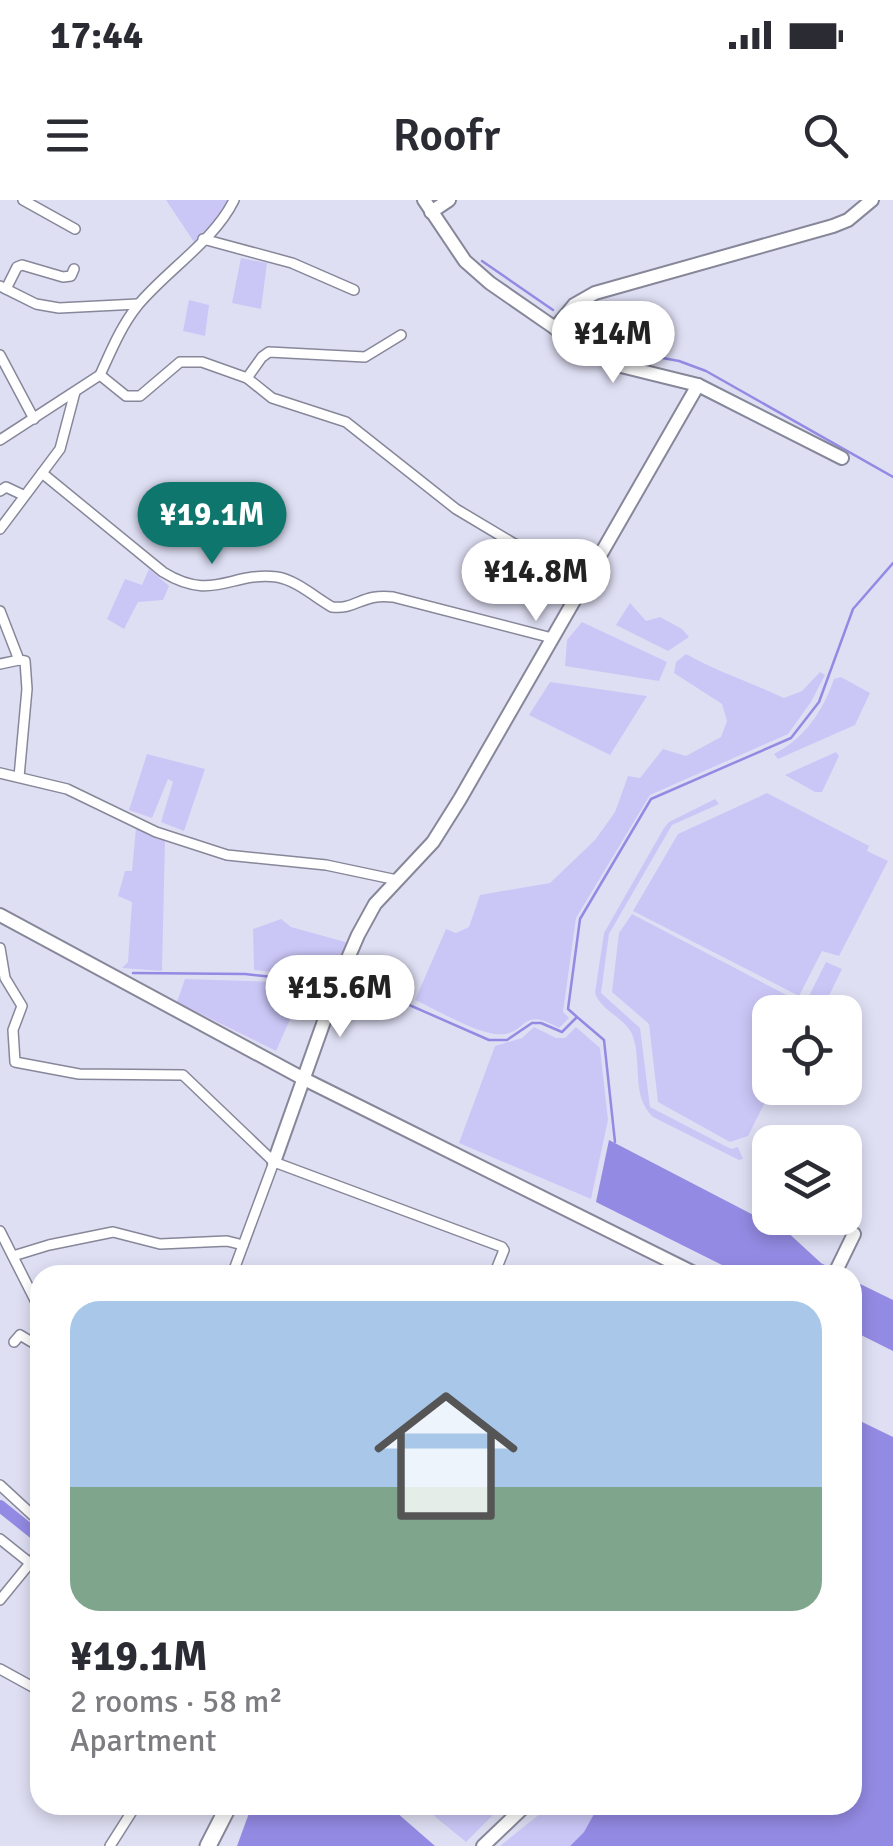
<!DOCTYPE html>
<meta charset="utf-8">
<style>
body{margin:0;font-family:Signika,sans-serif;background:#f7f7f7;color:#2b2b33;height:100vh;display:flex;flex-direction:column;font-size:38px;white-space:nowrap}
*{box-sizing:border-box;margin:0}
p{font-size:32px;color:#7c7c81}
.icon{flex:none;width:55px;height:55px;fill:none;stroke:currentColor;stroke-width:2;stroke-linecap:round;stroke-linejoin:round}
.map{position:relative;flex:1;overflow:hidden}
.panel{position:absolute;left:30px;top:1065px;width:832px;height:550px;display:flex;flex-direction:column;background:#fff;border-radius:30px;box-shadow:0 5px 15px #0003}
.panel>*{flex:none}
.tools{position:absolute;left:752px;top:795px;display:grid;gap:20px}
.tools a{display:grid;place-items:center;width:110px;height:110px;border-radius:20px;background:#fff;box-shadow:0 5px 15px #0003;font-size:50px}
.price{position:absolute;translate:-50% -85px;padding:0 22px;border-radius:35px;background:#fff;color:#222;font-size:32px;line-height:65px;filter:drop-shadow(0 2px 5px #0008)}
.price::after{content:'';position:absolute;left:50%;top:60px;width:30px;height:22px;margin-left:-15px;background:inherit;clip-path:polygon(0 0,100% 0,50% 100%)}
.price.selected{background:#0f766e;color:#fff}
ul{padding:0;list-style:none}
li{display:grid;align-content:center;gap:20px;height:530px;padding:0 40px}
li span{display:grid;place-items:center;height:310px;border-radius:30px;color:#555}
li>.icon{margin-inline-start:auto}
span .icon{width:180px;height:180px;fill:#fffc;stroke-width:1}
li b{font-size:42px}
.status{display:flex;justify-content:space-between;align-items:center;height:70px;padding:0 50px;background:#fff;direction:ltr}
.status svg{height:28px;fill:currentColor}
header{display:flex;justify-content:space-between;align-items:center;height:130px;padding:0 40px;background:#fff;font-size:45px;font-weight:600}
.map>svg:first-child{display:block}
.green{fill:#cac7f7}
.water{fill:#938ae3}
.lines{fill:none;stroke-linecap:round;stroke-linejoin:round}
.stream{stroke:#938ae3;stroke-width:2.5}
.river{stroke:#938ae3;stroke-width:12}
.street-casing{stroke:#87879a;stroke-width:12}
.secondary-casing{stroke:#87879a;stroke-width:16}
.highway-casing{stroke:#87879a;stroke-width:19}
.street{stroke:#fff;stroke-width:9}
.secondary{stroke:#fff;stroke-width:12}
.highway{stroke:#fff;stroke-width:15}
</style>
<div class="status"><b>17:44</b><svg viewBox="0 0 49 12"><path d="M0 12V9h3v3zM5 12V6h3v6zM10 12V3h3v9zM15 12V0h3v12zM26 1h20v11H26zM47 4h2v5h-2z"/></svg></div>
<header><svg class="icon" aria-label="menu" viewBox="0 0 24 24"><path d="M4 6h16M4 12h16M4 18h16"/></svg>Roofr<svg class="icon" aria-label="search" viewBox="0 0 24 24"><circle cx="10" cy="10" r="6"/><path d="M15 15l6 6"/></svg></header>
<div class="map">
<svg width="893" height="1646" viewBox="0 0 893 1646">
<rect width="100%" height="100%" fill="#dfdff4"/>
<!-- green -->
<g class="green">
<polygon points="166,0 230,0 228,9 194,42"/>
<polygon points="241,58 267,63 261,109 232,103"/>
<polygon points="189,100 209,105 205,136 183,131"/>
<polygon points="149,369 169,386 163,400 138,402 124,429 107,419 125,379 142,385"/>
<polygon points="630,403 646,421 660,417 682,429 689,437 668,451 616,425"/>
<polygon points="582,422 667,462 659,481 565,466 567,440"/>
<path d="M686 454C718 472 750 482 784 498L802 491 820 472 825 475 811 502 788 534 650 595 576 718 563 812 569 818 559 828C518 804 530 837 495 834 472 831 437 810 415 800L446 729 456 733 469 727 480 695 550 683 595 640 615 612 628 576 640 578 663 549 686 556 721 537 727 521 722 504 674 473 676 462Z"/>
<path d="M841 477 870 493 855 525 778 559 774 554C805 538 823 511 834 479Z"/>
<polygon points="550,482 647,496 610,555 529,515"/>
<polygon points="836,552 839,556 822,592 815,592 785,575"/>
<polygon points="147,554 205,569 184,631 161,622 173,582 168,579 152,618 129,610"/>
<polygon points="767,593 869,646 867,651 888,661 839,756 822,751 799,796 633,711 678,634"/>
<path d="M715 599 719 604 672 625 609 734 601 793 640 828 650 907 731 949 738 947 743 959 739 960 653 917C630 895 643 861 632 834 624 817 601 811 595 793L604 733 664 628 669 622Z"/>
<polygon points="136,628 165,640 162,771 122,768 128,762 132,702 118,696 125,671 132,671"/>
<polygon points="632,714 796,800 791,812 770,812 772,888 748,936 730,942 658,902 649,824 612,792 619,733"/>
<polygon points="281,719 291,727 349,743 334,779 254,770 253,729"/>
<polygon points="826,762 842,769 821,812 801,812"/>
<polygon points="185,779 306,783 276,851 177,802"/>
<polygon points="534,827 556,838 565,838 576,827 600,848 608,920 591,999 459,943 495,846 522,838"/>
<polygon points="421,1605 503,1605 466,1642"/>
<polygon points="551,1605 599,1605 584,1632 570,1646 500,1646"/>
</g>
<!-- water -->
<g class="water">
<polygon points="609,940 767,1022 772,1018 821,1063 844,1075 742,1075 596,1002"/>
<polygon points="852,1080 893,1100 893,1151 853,1131"/>
<polygon points="858,1220 893,1237 893,1646 570,1646 584,1632 599,1605 852,1605 852,1447 858,1441 852,1434 852,1230"/>
<polygon points="252,1605 388,1605 435,1646 237,1646"/>
</g>
<g class="lines">
<!-- stream -->
<g class="stream">
<polyline points="482,61 553,110"/>
<polyline points="571,121 635,153 679,161 706,171 893,277"/>
<polyline points="133,773 245,774 330,783"/>
<polyline points="343,785 366,786 489,840 507,840 532,823 541,823 562,832 577,817 604,840 615,942"/>
<polyline points="576,816 568,809 580,719 651,599 791,538 819,502 853,409 893,363"/>
</g>
<!-- river -->
<polyline class="river" points="0,1306 40,1338"/>
<!-- street casing -->
<g class="street-casing">
<g id="street">
<polyline points="23,0 75,29"/>
<polyline points="203,39 292,63 354,90"/>
<polyline points="0,86 36,104 59,108 138,104"/>
<polyline points="6,89 17,67 22,65 63,77 71,76 74,69"/>
<polyline points="0,155 34,219"/>
<path d="M100 175C111 151 121 126 138 105 167 70 214 41 234 0"/>
<polyline points="247,178 262,157 269,152 365,157 401,135"/>
<polyline points="0,240 100,175 126,196 140,196 180,162 202,162 247,178 272,198 346,222 456,309 513,343 588,377"/>
<path d="M42 273 163 372C213 403 231 371 277 377 296 380 316 398 332 407 356 410 362 393 393 397L552 438"/>
<polyline points="0,291 6,287 23,295"/>
<polyline points="0,329 60,249 75,192"/>
<polyline points="0,411 19,460 25,461 27,489 19,577"/>
<polyline points="0,464 19,460"/>
<polyline points="0,573 67,589 156,632 227,655 326,665 397,680"/>
<polyline points="0,748 5,778 22,806 13,830 15,862 79,874 183,875 274,962 502,1047 504,1050 494,1075"/>
<polyline points="0,1031 40,1110"/>
<polyline points="13,1056 49,1045 113,1032 160,1044 227,1041 243,1045"/>
<polyline points="232,1075 274,962"/>
<polyline points="14,1142 20,1135 40,1147"/>
<polyline points="0,1285 40,1322"/>
<polyline points="0,1339 40,1371"/>
<polyline points="0,1400 40,1351"/>
<polyline points="0,1469 40,1491"/>
<polyline points="110,1646 136,1605"/>
</g>
</g>
<!-- secondary casing -->
<g class="secondary-casing">
<g id="secondary">
<polyline points="424,0 465,61 490,83 555,128 621,166 698,185 842,258"/>
<polyline points="431,12 449,0"/>
<polyline points="555,128 574,105 595,93 833,26 848,20 872,0"/>
<polyline points="0,715 304,879 698,1075"/>
<polyline points="274,962 339,779 358,735 375,704 433,642 460,599 698,185"/>
<polyline points="834,1075 854,1034"/>
<polyline points="483,1646 526,1605"/>
</g>
</g>
<!-- highway casing -->
<g class="highway-casing">
<polyline id="highway" points="208,1646 229,1605"/>
</g>
<!-- street -->
<use href="#street" class="street"/>
<!-- secondary -->
<use href="#secondary" class="secondary"/>
<!-- highway -->
<use href="#highway" class="highway"/>
</g>
</svg>
<div class="tools">
<a><svg class="icon" aria-label="locate" viewBox="0 0 24 24"><circle cx="12" cy="12" r="6"/><path d="M12 2v4M12 18v4M2 12h4M18 12h4"/></svg></a>
<a><svg class="icon" aria-label="layers" viewBox="0 0 24 24"><path d="M12 4l9 5-9 5-9-5zM3 14l9 5 9-5"/></svg></a>
</div>
<b class="price" style="left:613px;top:186px">¥14M</b>
<b class="price selected" style="left:212px;top:367px">¥19.1M</b>
<b class="price" style="left:536px;top:424px">¥14.8M</b>
<b class="price" style="left:340px;top:840px">¥15.6M</b>
<section class="panel">
<ul>
<li><span style="background:linear-gradient(#a9c7e8 60%,#7fa58c 0)"><svg class="icon" aria-label="home" viewBox="0 0 24 24"><path d="M3 11l9-7 9 7M6 9v11h12V9"/></svg></span><div><b>¥19.1M</b><p>2 rooms · 58 m²</p><p>Apartment</p></div></li>
</ul>
</section>
</div>
